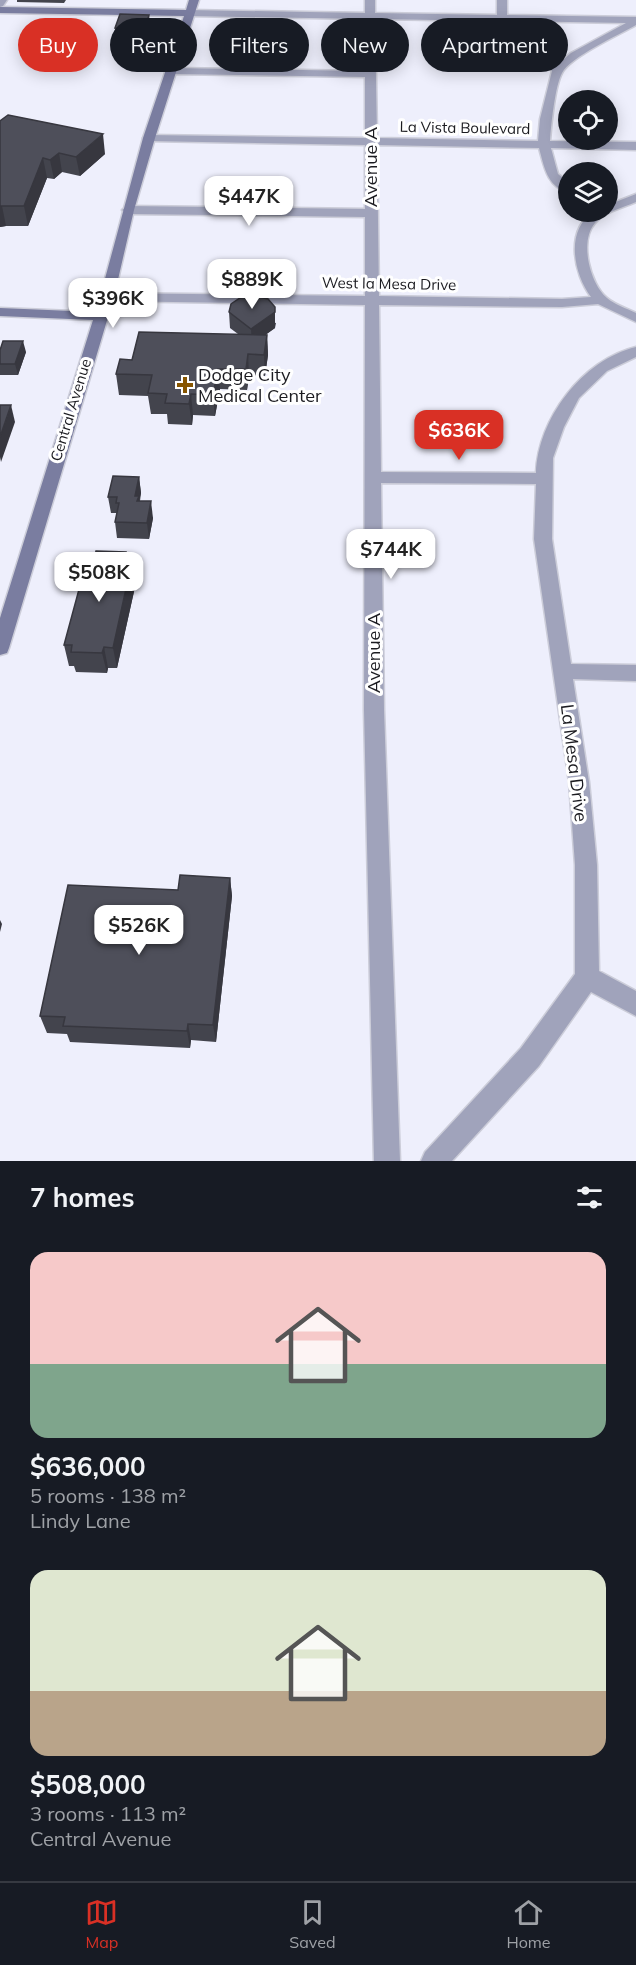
<!DOCTYPE html>
<meta charset="utf-8">
<style>
body{margin:0;font-family:Mulish,sans-serif;background:#242831;color:#f1f3f6;height:100vh;display:flex;flex-direction:column;font-size:22px;white-space:nowrap}
*{box-sizing:border-box;margin:0}
p{font-size:20px;color:#9ea1a6}
.icon{flex:none;width:33px;height:33px;fill:none;stroke:currentColor;stroke-width:2;stroke-linecap:round;stroke-linejoin:round}
.map{position:relative;height:1161px;overflow:hidden}
.details{display:flex;flex-direction:column;background:#171b24;flex:1}
.details>*{flex:none}
.hud{position:absolute;left:18px;top:18px;width:600px;height:54px;display:flex;gap:12px}
.tools{position:absolute;left:558px;top:90px;display:grid;gap:12px}
.tools a{display:grid;place-items:center;width:60px;height:60px;border-radius:50%;background:#171b24;box-shadow:0 3px 15px #0003;font-size:30px}
.price{position:absolute;translate:-50% -51px;padding:0 14px;border-radius:12px;background:#fff;color:#222;font-size:20px;line-height:39px;filter:drop-shadow(0 2px 3px #0008)}
.price::after{content:'';position:absolute;left:50%;top:36px;width:18px;height:14px;margin-left:-9px;background:inherit;clip-path:polygon(0 0,100% 0,50% 100%)}
.price.selected{background:#d93025;color:#fff}
ul{padding:0;list-style:none}
li{display:grid;align-content:center;gap:12px;height:318px;padding:0 30px}
li span{display:grid;place-items:center;height:186px;border-radius:18px;color:#555}
li>.icon{margin-inline-start:auto}
span .icon{width:108px;height:108px;fill:#fffc;stroke-width:1}
li b{font-size:26px}
h2{display:flex;justify-content:space-between;align-items:center;height:72px;padding:0 30px;font-size:26px}
.chip{padding:0 21px;border-radius:27px;background:#171b24;box-shadow:0 3px 15px #0003;font-size:21px;line-height:54px}
.chip.selected{background:#d93025;color:#fff}
.tabs{display:flex;justify-content:space-around;align-items:center;height:84px;border-top:2px solid #363941;background:#171b24;font-size:16px;color:#9ea1a6}
.tabs a{display:grid;justify-items:center;gap:3px}
.tabs .selected{color:#d93025}
.map>svg:first-child{display:block}
.lines{fill:none;stroke-linecap:round;stroke-linejoin:round}
.street-casing{stroke:#cccdd9;stroke-width:3}
.secondary-casing{stroke:#cccdd9;stroke-width:3}
.street{fill:#a0a3bb;fill-rule:evenodd}
.secondary{fill:#7a7da0;fill-rule:evenodd}
.wall{fill:#43444d}
.shaded-wall{fill:#37373f}
.building{fill:#4e4f5a;stroke:#37373f;stroke-width:1.5}
.poi-dot{fill:#885600;stroke:#fff;stroke-width:2}
.labels{text-anchor:middle;stroke-width:6;stroke-linejoin:round;paint-order:stroke}
.far-street-label{font-size:15px;fill:#1b1b20;stroke:#fff}
.street-label{font-size:18px;fill:#1b1b20;stroke:#fff}
.poi-label{font-size:18px;fill:#1b1b20;stroke:#fff;text-anchor:start}
</style>
<div class="map">
<svg width="636" height="1161" viewBox="0 0 636 1161">
<rect width="100%" height="100%" fill="#eeeffc"/>
<g class="lines">
<!-- street casing -->
<g class="street-casing">
<g id="street">
<polygon points="0,0 7,0 3,6 0,7"/>
<path d="M365 0H375V13L497 15V0H507V15L636 17V25C619 35 570 57 562 73 555 86 551 125 550 141L636 142V150L551 148 558 174 568 182V192C547 187 544 166 539 148L377 145 379 296 562 299 591 297C573 273 565 229 594 212H608V205L636 194V202C622 208 604 212 595 223 579 241 590 284 607 298 615 305 626 308 636 313V322L598 304 562 307 379 305 381 472 536 473C538 419 582 360 636 347V357L607 371 579 398 564 427 553 458 552 539 571 664 636 665V681L573 679 589 782 597 865 599 971 636 991V1016L591 992 539 1066 452 1161H421L425 1152 521 1048 575 974V865L569 782 534 539 536 484 381 483 384 710 400 1161H374L364 710 365 305 107 301 100 297 107 293 365 296V217L128 214 122 210 128 206 365 209V145L149 141 143 138 149 135 365 138V77L171 74 166 71 171 68 365 71V19L189 16 184 13 189 10 365 13ZM375 19 499 21 522 39 552 71 540 119 538 141 377 138ZM512 21 626 23 571 53 557 65 530 35Z"/>
</g>
</g>
<!-- secondary casing -->
<g class="secondary-casing">
<polygon id="secondary" points="189,0 199,0 155,138 134,210 114,297 9,648 7,653 0,655 0,618 93,320 0,316 0,308 96,312 143,138 184,16 0,13 0,7 186,10"/>
</g>
<!-- street -->
<use href="#street" class="street"/>
<!-- secondary -->
<use href="#secondary" class="secondary"/>
</g>
<!-- wall -->
<g class="wall">
<polygon points="17,0 66,0 64,3 17,2"/>
<polygon points="150,24 146,38 116,37 115,28"/>
<polygon points="0,121 105,154 80,176 62,172 54,179 47,178 28,226 6,226 0,227"/>
<polygon points="229,312 276,323 275,328 266,334 267,335 268,355 265,376 249,375 247,390 220,389 215,416 193,415 192,425 168,424 167,414 151,414 148,396 119,395 116,374 132,360 238,334 230,328"/>
<polygon points="0,350 26,352 18,375 0,375"/>
<polygon points="139,477 141,493 140,501 153,518 149,539 117,538 115,522 117,513 111,513 108,497"/>
<polygon points="127,557 133,557 137,578 117,668 108,668 107,673 76,672 74,666 69,666 64,645"/>
<polygon points="230,878 232,896 216,1042 191,1040 190,1048 70,1042 67,1034 47,1033 40,1016 178,890"/>
</g>
<!-- shaded-wall -->
<g class="shaded-wall">
<polygon points="149,15 150,24 146,38 145,28"/>
<polygon points="103,134 105,154 80,176 76,157"/>
<polygon points="59,153 62,172 54,179 50,160"/>
<polygon points="43,158 47,178 28,226 24,206"/>
<polygon points="0,206 2,206 6,226 0,227"/>
<polygon points="275,307 275,328 252,345 251,329"/>
<polygon points="267,335 268,355 265,376 264,355"/>
<polygon points="23,341 26,352 18,375 15,364"/>
<polygon points="248,354 249,375 247,390 246,369"/>
<polygon points="218,369 220,389 215,416 213,395"/>
<polygon points="191,394 193,415 192,425 189,404"/>
<polygon points="11,405 15,422 1,462 0,457 0,437"/>
<polygon points="139,477 141,493 139,501 141,512 135,496"/>
<polygon points="151,501 153,518 149,539 147,523"/>
<polygon points="126,552 130,572 133,557 137,578 117,668 113,648"/>
<polygon points="104,647 108,668 107,673 102,653"/>
<polygon points="230,878 232,896 216,1042 213,1025"/>
<polygon points="0,920 2,924 0,932"/>
<polygon points="188,1024 191,1040 190,1048 187,1031"/>
</g>
<!-- building -->
<g class="building">
<polygon points="120,14 149,15 145,28 115,28"/>
<polygon points="8,115 103,134 76,157 59,153 50,160 43,158 24,206 0,206 0,121"/>
<polygon points="254,296 268,299 275,307 275,312 251,329 229,312 231,304 240,298"/>
<polygon points="139,332 267,335 264,355 248,354 246,369 218,369 213,395 191,394 189,404 165,403 167,394 148,393 152,375 116,374 120,359 132,360"/>
<polygon points="3,341 23,341 15,364 0,364 0,350"/>
<polygon points="0,405 11,405 0,437"/>
<polygon points="113,476 139,477 135,496 139,496 137,501 151,501 147,523 115,522 119,503 116,503 117,497 108,497"/>
<polygon points="96,551 126,552 125,557 133,557 113,648 104,647 102,653 71,652 72,645 64,645 88,556 95,556"/>
<polygon points="180,875 230,878 213,1025 188,1024 187,1031 63,1026 65,1017 40,1016 68,885 178,890"/>
</g>
<!-- markers -->
<path class="poi-dot" d="M182 376h6v6h6v6h-6v6h-6v-6h-6v-6h6z"/>
<g class="labels">
<!-- far-street labels -->
<g class="far-street-label">
<text transform="translate(465 128) rotate(1)" y="5">La Vista Boulevard</text>
<text transform="translate(389 284) rotate(1)" y="5">West la Mesa Drive</text>
<text transform="translate(71 410) rotate(-73)" y="5">Central Avenue</text>
</g>
<!-- street labels -->
<g class="street-label">
<text transform="translate(371 167) rotate(-90)" y="6">Avenue A</text>
<text transform="translate(374 653) rotate(-90)" y="6">Avenue A</text>
<text transform="translate(574 763) rotate(83)" y="6">La Mesa Drive</text>
</g>
<!-- poi labels -->
<g class="poi-label">
<text x="198" y="381">Dodge City<tspan x="198" dy="21">Medical Center</tspan></text>
</g>
</g>
</svg>
<div class="tools">
<a><svg class="icon" aria-label="locate" viewBox="0 0 24 24"><circle cx="12" cy="12" r="6"/><path d="M12 2v4M12 18v4M2 12h4M18 12h4"/></svg></a>
<a><svg class="icon" aria-label="layers" viewBox="0 0 24 24"><path d="M12 4l9 5-9 5-9-5zM3 14l9 5 9-5"/></svg></a>
</div>
<b class="price" style="left:249px;top:227px">$447K</b>
<b class="price" style="left:252px;top:310px">$889K</b>
<b class="price" style="left:113px;top:329px">$396K</b>
<b class="price selected" style="left:459px;top:461px">$636K</b>
<b class="price" style="left:391px;top:580px">$744K</b>
<b class="price" style="left:99px;top:603px">$508K</b>
<b class="price" style="left:139px;top:956px">$526K</b>
<div class="hud">
<a class="chip selected">Buy</a>
<a class="chip">Rent</a>
<a class="chip">Filters</a>
<a class="chip">New</a>
<a class="chip">Apartment</a>
</div>
</div>
<section class="details">
<h2>7 homes<svg class="icon" aria-label="filters" viewBox="0 0 24 24"><path d="M4 7h16M4 17h16"/><circle cx="9" cy="7" r="2"/><circle cx="15" cy="17" r="2"/></svg></h2>
<ul>
<li><span style="background:linear-gradient(#f6c9c9 60%,#7fa58c 0)"><svg class="icon" aria-label="home" viewBox="0 0 24 24"><path d="M3 11l9-7 9 7M6 9v11h12V9"/></svg></span><div><b>$636,000</b><p>5 rooms · 138 m²</p><p>Lindy Lane</p></div></li>
<li><span style="background:linear-gradient(#dfe7d0 65%,#b9a48a 0)"><svg class="icon" aria-label="home" viewBox="0 0 24 24"><path d="M3 11l9-7 9 7M6 9v11h12V9"/></svg></span><div><b>$508,000</b><p>3 rooms · 113 m²</p><p>Central Avenue</p></div></li>
</ul>
</section>
<nav class="tabs">
<a class="selected"><svg class="icon" aria-label="map" viewBox="0 0 24 24"><path d="M3 6l6-2 6 2 6-2v14l-6 2-6-2-6 2zM9 4v14M15 6v14"/></svg>Map</a>
<a><svg class="icon" aria-label="saved" viewBox="0 0 24 24"><path d="M7 4h10v16l-5-4-5 4z"/></svg>Saved</a>
<a><svg class="icon" aria-label="home" viewBox="0 0 24 24"><path d="M3 11l9-7 9 7M6 9v11h12V9"/></svg>Home</a>
</nav>
